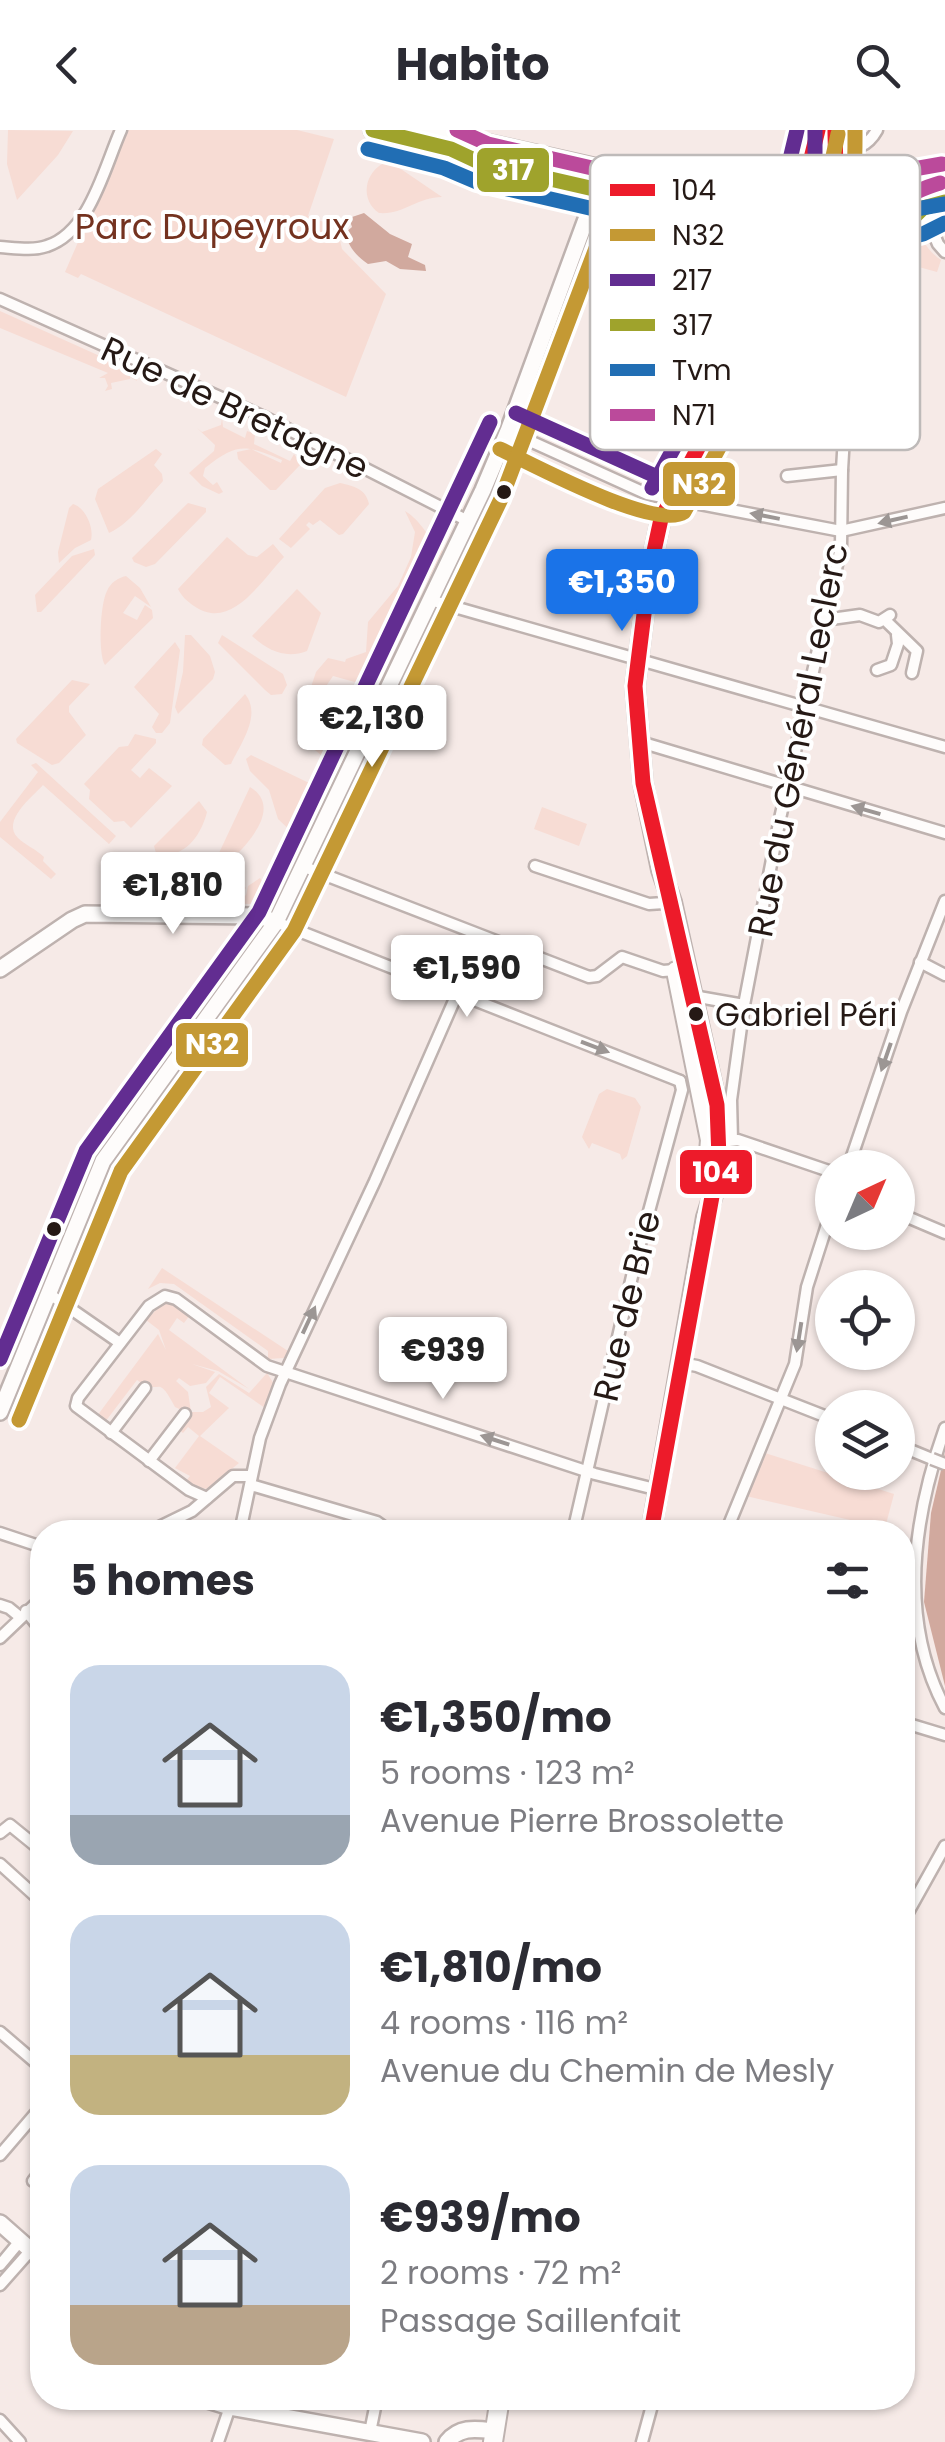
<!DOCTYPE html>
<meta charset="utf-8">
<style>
body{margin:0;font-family:Poppins,sans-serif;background:#f7f7f7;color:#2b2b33;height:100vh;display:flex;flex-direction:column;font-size:38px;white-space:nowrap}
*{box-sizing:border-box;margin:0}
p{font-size:32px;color:#7c7c81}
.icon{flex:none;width:55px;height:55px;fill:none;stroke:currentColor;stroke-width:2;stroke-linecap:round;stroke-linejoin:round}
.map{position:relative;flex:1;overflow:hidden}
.sheet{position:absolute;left:30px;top:1390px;width:885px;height:890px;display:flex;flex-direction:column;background:#fff;border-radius:40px;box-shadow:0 2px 8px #0004}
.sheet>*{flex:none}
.needle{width:65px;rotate:44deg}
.tools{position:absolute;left:815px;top:1020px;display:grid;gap:20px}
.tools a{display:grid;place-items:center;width:100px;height:100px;border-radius:50%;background:#fff;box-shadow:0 2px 8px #0004;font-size:50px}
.price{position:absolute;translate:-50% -85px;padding:0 22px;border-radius:10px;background:#fff;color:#222;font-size:32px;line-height:65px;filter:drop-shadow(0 2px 5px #0008)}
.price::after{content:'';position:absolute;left:50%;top:60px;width:30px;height:22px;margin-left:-15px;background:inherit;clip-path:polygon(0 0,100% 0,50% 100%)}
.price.on{background:#1a73e8;color:#fff}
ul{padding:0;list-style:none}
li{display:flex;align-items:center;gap:30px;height:250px;padding:0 40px}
li span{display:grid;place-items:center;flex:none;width:280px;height:200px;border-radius:30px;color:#555}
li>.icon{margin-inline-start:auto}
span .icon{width:120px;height:120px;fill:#fffc;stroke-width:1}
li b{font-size:42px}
h2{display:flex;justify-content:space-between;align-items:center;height:120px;padding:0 40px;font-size:42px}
header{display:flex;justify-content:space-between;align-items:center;height:130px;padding:0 40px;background:#fff;font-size:45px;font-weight:700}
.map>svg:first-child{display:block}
.green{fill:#f7dcd4}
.water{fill:#d1a99e}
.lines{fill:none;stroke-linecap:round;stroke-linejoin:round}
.street-casing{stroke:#beb2af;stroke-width:15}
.secondary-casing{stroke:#beb2af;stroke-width:20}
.primary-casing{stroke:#beb2af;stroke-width:22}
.street{stroke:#fefcfb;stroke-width:10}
.secondary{stroke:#fefcfb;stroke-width:15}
.primary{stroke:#fefcfb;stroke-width:18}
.street-bridge-casing{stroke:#beb2af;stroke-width:15;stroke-linecap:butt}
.street-bridge{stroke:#fefcfb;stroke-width:10}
.bus-1-casing{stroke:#fff;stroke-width:22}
.bus-2-casing{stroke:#fff;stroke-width:22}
.bus-3-casing{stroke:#fff;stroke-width:22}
.bus-4-casing{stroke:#fff;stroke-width:22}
.bus-5-casing{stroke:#fff;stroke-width:22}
.bus-6-casing{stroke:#fff;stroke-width:22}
.bus-1{stroke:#ed1b2a;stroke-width:15}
.bus-2{stroke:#c49934;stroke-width:15}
.bus-3{stroke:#622d91;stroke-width:15}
.bus-4{stroke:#9fa32c;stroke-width:15}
.bus-5{stroke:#216eb4;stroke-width:15}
.bus-6{stroke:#bb4a9b;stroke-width:15}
.oneway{fill:#9c9694}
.bus-dot{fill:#251915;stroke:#fff;stroke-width:4}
.labels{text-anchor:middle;stroke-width:8;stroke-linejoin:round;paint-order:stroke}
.bus-label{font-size:32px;fill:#251915;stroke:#fff;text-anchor:start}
.park-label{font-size:35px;fill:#74321f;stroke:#fff}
.street-label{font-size:35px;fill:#251915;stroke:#fff}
.key{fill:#fff;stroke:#bebab9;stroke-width:2.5}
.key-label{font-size:28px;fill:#251915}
.line-badge{stroke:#fff;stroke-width:4}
.badge-label{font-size:28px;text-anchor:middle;font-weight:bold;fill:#fff}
</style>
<header><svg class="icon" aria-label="back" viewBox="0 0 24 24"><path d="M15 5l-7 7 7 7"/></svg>Habito<svg class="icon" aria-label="search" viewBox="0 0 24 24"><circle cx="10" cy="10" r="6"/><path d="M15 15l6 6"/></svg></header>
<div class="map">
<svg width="945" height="2312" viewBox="0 0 945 2312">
<rect width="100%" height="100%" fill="#f6eae7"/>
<!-- green -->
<g class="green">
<polygon points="8,0 73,1 58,25 17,70 7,34"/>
<polygon points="127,0 297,0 334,9 308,86 337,97 342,119 386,164 346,267 81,144 78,148 65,142"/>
<path d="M384 33 395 35 442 67C418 67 403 85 379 83 360 70 364 43 384 33Z"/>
<path d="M910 99C924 105 923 118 941 130L937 142 864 122 869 109Z"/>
<polygon points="0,181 133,241 137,251 130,247 130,249 111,253 112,259 105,261 108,256 105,248 99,248 108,243 0,198"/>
<path d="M222 288 223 297 245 308 247 301 255 304 254 314 290 331 294 324 301 334 276 360H270L238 329 237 322 251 319 281 333 282 330C246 315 238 312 205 338L203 346 213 355 217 352 223 362 219 364 202 356 189 343 214 321 215 315 197 298 202 302 221 295Z"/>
<path d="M156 319 162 324 154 335 162 344 163 351C145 370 132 392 109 403L95 369 98 359Z"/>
<path d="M340 353C354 356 366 359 369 374L343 404 339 405 320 390 313 395 309 392 306 395 310 399 291 418 279 409 325 358Z"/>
<polygon points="188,373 206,378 206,382 155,434 146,437 134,432 132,428"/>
<path d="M73 374C86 378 94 398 91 410L75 418 59 433 58 422 69 378Z"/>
<path d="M405 381C422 391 428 409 443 421L378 546 362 554 333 546 322 562 311 557 316 542 328 528 345 532 346 529 366 522 368 492 398 456 411 427 415 402Z"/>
<path d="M227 407 248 425 257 427 273 414 284 427C260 452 231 502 194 476 187 471 182 467 178 459Z"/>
<polygon points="94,419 95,425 41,482 37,482 35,465 72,426"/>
<path d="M126 446 140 458 151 477 135 466 123 483 137 490 145 475 152 480 153 488 105 535C98 524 100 474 107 461 111 452 118 448 126 446Z"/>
<path d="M297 459 321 483 307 521C286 529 268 521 252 506Z"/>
<polygon points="185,505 191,505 210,526 215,542 213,549 178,584 175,577 183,542"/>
<polygon points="222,505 283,544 287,555 282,564 271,565 265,560 218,513"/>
<polygon points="175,512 180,520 170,593 162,603 156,603 152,597 159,584 134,557"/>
<polygon points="72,550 90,554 69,576 69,582 86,605 59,633 52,635 17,613 16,609"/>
<path d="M245 564C262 585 241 613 231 634L225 635 202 615 203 609Z"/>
<path d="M307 593V604L332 621 333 641 272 771 267 774 170 773 180 763 183 745 175 736 192 728 188 733 212 756 223 754 232 762 241 753 246 758 238 766 217 761 205 766 197 760 196 750 189 743 194 751V761L207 769 217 765 242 768 246 765 248 756 260 748 264 754 270 751 265 743 276 727 280 732 283 729 279 723 295 705 278 689 269 660 250 641 246 629 251 625 307 652H317L326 644C330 625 315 623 305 611L304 596Z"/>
<polygon points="135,604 156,609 156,613 131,640 140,648 149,638 172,656 131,698 124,691 114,692 89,669 90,660 84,654 119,617 128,616"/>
<path d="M36 633 116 706 109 714 43 655C32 667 1 691 18 708 25 715 36 719 44 727L43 731 56 744 51 749 0 707V692L38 642 31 635Z"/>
<path d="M250 657C279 675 255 705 239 722L219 723Z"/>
<path d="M199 671 207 682C201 706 183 731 156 723L154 716Z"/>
<polygon points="542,677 587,694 579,716 534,699"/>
<polygon points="607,959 635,968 641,977 627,1026 622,1030 620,1024 592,1013 589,1019 582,1007 599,964"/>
<polygon points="162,1138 288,1221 284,1228 268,1229 268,1221 174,1154 160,1153 148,1159"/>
<path d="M163 1173H171L190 1185 184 1193 177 1188 169 1200 249 1259 218 1241 192 1234 215 1242 206 1253 190 1256 179 1248 176 1251 188 1262 191 1282H203L211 1277 206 1257 219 1244 249 1263 267 1243 274 1254 265 1278 220 1247 209 1263 229 1278 200 1306 239 1333 207 1359 194 1357 186 1351 190 1346 175 1338 199 1306 188 1297 183 1303 179 1300 190 1284 175 1277C156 1241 162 1268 137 1250L105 1292 97 1286 158 1204 166 1220 159 1200 146 1190Z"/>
<polygon points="765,1323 894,1364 885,1398 746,1366"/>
</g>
<!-- water -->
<g class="water">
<path d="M364 83 390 104 412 114 408 127 425 135 426 141 400 139 386 131 368 134C355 125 349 117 345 103L352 97 349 88Z"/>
<polygon points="945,1323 945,1556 924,1472 931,1383"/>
</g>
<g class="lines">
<!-- street casing -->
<g class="street-casing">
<g id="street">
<path d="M836 21C855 19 867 18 877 0"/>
<polyline points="853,22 857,64"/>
<polyline points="923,78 938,114 945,122"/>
<path d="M0 117C15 118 33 121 47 116 90 102 104 38 121 0"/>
<polyline points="0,169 262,286 468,391"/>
<polyline points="845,287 867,288 867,302"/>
<polyline points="508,301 647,364 841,401 945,378"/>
<polyline points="787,346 842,340"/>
<polyline points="430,470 945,617"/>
<polyline points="824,490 860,485 879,492 890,485"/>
<polyline points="885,490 917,521 912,543"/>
<polyline points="877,540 891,535 898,514 897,505"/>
<polyline points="647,614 945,703"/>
<polyline points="302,736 589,847 597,846 622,827 663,841 675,840"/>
<polyline points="535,736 649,774 664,773"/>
<polyline points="276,792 680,951"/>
<polyline points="920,832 945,845"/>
<polyline points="693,866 744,875 731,970 732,1010"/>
<polyline points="744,875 779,693 841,417 842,340 856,105"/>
<polyline points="729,1011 738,1010 832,1042"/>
<polyline points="848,1038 901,882 945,771"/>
<polyline points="898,1083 945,1103"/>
<polyline points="48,1163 120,1213"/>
<polyline points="681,1233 697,1236 832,1289"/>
<path d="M945 1298C913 1388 898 1490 945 1578"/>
<polyline points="111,1303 145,1258"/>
<polyline points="898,1315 932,1329"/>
<polyline points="149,1331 185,1284"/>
<polyline points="251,1355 377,1392 391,1402"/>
<polyline points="207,1368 189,1360 76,1276 78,1268 149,1176 165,1166 176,1169 267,1236 595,1344 659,1360"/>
<polyline points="149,1402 192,1381 233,1346 251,1346"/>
<polyline points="240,1402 260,1308 280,1254 375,1051 457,864"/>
<polyline points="573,1402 636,1129 682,960 680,951"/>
<polyline points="726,1402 795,1234 807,1157 832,1079"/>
<polyline points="0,1403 42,1417"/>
<polyline points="0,1475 9,1478 20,1487"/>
<polyline points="26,1481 42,1501"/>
<polyline points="0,1508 42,1468"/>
<polyline points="902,1592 945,1605"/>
<polyline points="0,1703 10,1695 42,1721"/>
<polyline points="0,1734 42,1772"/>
<polyline points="902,1793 945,1716"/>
<polyline points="0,1902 42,1938"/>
<polyline points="0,2025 42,1976"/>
<polyline points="33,2051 42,2040"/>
<polyline points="0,2135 20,2111"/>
<polyline points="0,2155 31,2120"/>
<polyline points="0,2290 20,2312"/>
<polyline points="370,2302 377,2268"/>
<polyline points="218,2312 233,2268"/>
<polyline points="642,2312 654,2268"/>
</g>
</g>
<!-- secondary casing -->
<g class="secondary-casing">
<g id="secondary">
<polyline points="0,839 72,790 85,784 259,786 276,792"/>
<polyline points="0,1282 103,1031 276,792 483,360 508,301 592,73 596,40"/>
<polyline points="0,2093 42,2130"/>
<polyline points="201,2268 230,2277 422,2312"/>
<path d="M447 2312C460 2296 476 2299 495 2301"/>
</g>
</g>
<!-- primary casing -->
<g class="primary-casing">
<g id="primary">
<polyline points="373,0 477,26 817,99 872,92 945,72"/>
<polyline points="426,0 659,52 688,63"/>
<polyline points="737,74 859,77 925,65"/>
<polyline points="776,158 806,56 818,0"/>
<polyline points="676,841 710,1010 707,1047"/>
<polyline points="651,1402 706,1087 715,1059 719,1028 717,975 672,772 661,740 643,653 635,556 649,444 661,389 765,190 782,169 829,77 835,57 835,0"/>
<polyline points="493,2312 500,2268"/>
</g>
</g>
<!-- street -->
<use href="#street" class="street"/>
<!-- secondary -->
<use href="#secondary" class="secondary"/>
<!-- primary -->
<use href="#primary" class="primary"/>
<!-- street-bridge casing -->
<g class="street-bridge-casing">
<polyline id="street-bridge" points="932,1329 945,1334"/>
</g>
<!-- street-bridge -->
<use href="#street-bridge" class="street-bridge"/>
<!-- bus-1 casing -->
<g class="bus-1-casing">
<g id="bus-1">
<polyline points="786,130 818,0"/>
<path d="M651 1402 719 1028 717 975 643 653 635 556 649 444 661 389 765 190C787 163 831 89 835 56 837 38 835 18 835 0"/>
</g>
</g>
<!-- bus-2 casing -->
<g class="bus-2-casing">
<g id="bus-2">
<path d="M500 319C534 335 656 401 684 382L788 191 825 62 838 4"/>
<path d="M19 1290 121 1041 294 801 501 369 612 76 823 118C857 100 855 33 855 0"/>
</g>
</g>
<!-- bus-3 casing -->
<g class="bus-3-casing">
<g id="bus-3">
<polyline points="767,125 797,0"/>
<polyline points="516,283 653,345 673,348"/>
<polyline points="652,358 810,69 815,54 815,0"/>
<polyline points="0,1229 86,1021 259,782 490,292"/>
</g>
</g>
<!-- bus-4 casing -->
<g class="bus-4-casing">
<g id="bus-4">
<polyline points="373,0 451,19 481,33 803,107 856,101 916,85 923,78 945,72"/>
<path d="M728 72C782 79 836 76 890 72"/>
</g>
</g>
<!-- bus-5 casing -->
<g class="bus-5-casing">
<g id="bus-5">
<polyline points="368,19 444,38 477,52 801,127 861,120 923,104 945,93"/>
<polyline points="709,89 732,93 894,83 945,74"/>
</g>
</g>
<!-- bus-6 casing -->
<g class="bus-6-casing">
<g id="bus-6">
<path d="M457 0 488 14 804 87C836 83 872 81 902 68 915 63 925 57 940 53"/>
<polyline points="717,49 733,53 891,43 942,34"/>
</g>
</g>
<!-- bus-1 -->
<use href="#bus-1" class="bus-1"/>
<!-- bus-2 -->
<use href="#bus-2" class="bus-2"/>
<!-- bus-3 -->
<use href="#bus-3" class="bus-3"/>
<!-- bus-4 -->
<use href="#bus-4" class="bus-4"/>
<!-- bus-5 -->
<use href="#bus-5" class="bus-5"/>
<!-- bus-6 -->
<use href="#bus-6" class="bus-6"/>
</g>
<!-- one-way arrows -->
<defs><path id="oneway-solid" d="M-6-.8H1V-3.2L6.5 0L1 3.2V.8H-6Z" transform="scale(2.5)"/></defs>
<g class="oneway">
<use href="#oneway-solid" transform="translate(765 386) rotate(-169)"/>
<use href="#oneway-solid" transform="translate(893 390) rotate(167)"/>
<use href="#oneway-solid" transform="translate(866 680) rotate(-164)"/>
<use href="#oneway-solid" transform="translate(595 917) rotate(21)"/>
<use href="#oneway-solid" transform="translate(886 927) rotate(109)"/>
<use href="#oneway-solid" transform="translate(309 1190) rotate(-65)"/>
<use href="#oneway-solid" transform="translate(799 1207) rotate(99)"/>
<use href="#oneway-solid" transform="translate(495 1310) rotate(-162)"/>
</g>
<!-- markers -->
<g class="bus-dot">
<circle cx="504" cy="362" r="9"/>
<circle cx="696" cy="884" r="9"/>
<circle cx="54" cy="1099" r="9"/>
</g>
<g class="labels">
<!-- bus labels -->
<g class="bus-label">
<text x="715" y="896">Gabriel Péri</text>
</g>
<!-- park labels -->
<g class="park-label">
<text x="212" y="109">Parc Dupeyroux</text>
</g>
<!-- street labels -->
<g class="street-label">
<text transform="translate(235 278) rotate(25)" y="12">Rue de Bretagne</text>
<text transform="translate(798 610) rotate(-79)" y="12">Rue du Général Leclerc</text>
<text transform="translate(627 1176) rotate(-77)" y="12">Rue de Brie</text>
</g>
</g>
<!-- legend -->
<rect x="590" y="25" width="330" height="295" rx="15" class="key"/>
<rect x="610" y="54" width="45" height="12" fill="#ed1b2a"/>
<rect x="610" y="99" width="45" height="12" fill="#c49934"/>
<rect x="610" y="144" width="45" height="12" fill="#622d91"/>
<rect x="610" y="189" width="45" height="12" fill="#9fa32c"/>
<rect x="610" y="234" width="45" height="12" fill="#216eb4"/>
<rect x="610" y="279" width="45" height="12" fill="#bb4a9b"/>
<g class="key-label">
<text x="672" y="70">104</text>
<text x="672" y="115">N32</text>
<text x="672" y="160">217</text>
<text x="672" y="205">317</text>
<text x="672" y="250">Tvm</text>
<text x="672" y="295">N71</text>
</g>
<g class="line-badge">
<rect x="475" y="16" width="76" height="48" rx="10" fill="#9fa32c"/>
<rect x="661" y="330" width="76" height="48" rx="10" fill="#c49934"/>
<rect x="174" y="891" width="76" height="48" rx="10" fill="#c49934"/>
<rect x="678" y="1018" width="76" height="48" rx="10" fill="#ed1b2a"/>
</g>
<g class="badge-label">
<text x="513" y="50">317</text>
<text x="699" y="364">N32</text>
<text x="212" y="924">N32</text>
<text x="716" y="1052">104</text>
</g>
</svg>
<div class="tools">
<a><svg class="needle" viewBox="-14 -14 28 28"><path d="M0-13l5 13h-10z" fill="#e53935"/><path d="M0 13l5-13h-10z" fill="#7c7c81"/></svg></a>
<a><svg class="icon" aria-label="locate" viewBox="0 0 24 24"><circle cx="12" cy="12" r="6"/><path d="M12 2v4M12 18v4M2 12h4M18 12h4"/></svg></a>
<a><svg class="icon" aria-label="layers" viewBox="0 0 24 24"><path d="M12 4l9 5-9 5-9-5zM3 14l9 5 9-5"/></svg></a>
</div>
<b class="price on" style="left:622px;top:504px">€1,350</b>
<b class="price" style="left:372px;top:640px">€2,130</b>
<b class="price" style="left:173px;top:807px">€1,810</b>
<b class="price" style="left:467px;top:890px">€1,590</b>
<b class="price" style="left:443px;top:1272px">€939</b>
<section class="sheet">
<h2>5 homes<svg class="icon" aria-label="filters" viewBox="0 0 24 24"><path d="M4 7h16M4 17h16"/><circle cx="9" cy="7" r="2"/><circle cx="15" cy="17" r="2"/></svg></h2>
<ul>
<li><span style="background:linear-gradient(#c9d6e8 75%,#9aa5b1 0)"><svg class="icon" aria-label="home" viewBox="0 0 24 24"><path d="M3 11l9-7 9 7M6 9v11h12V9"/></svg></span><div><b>€1,350/mo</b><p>5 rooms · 123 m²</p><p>Avenue Pierre Brossolette</p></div></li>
<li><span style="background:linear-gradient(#c9d6e8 70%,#c2b280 0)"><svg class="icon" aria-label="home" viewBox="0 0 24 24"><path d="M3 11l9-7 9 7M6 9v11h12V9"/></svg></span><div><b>€1,810/mo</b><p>4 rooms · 116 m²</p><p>Avenue du Chemin de Mesly</p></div></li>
<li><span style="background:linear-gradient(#c9d6e8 70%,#b9a48a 0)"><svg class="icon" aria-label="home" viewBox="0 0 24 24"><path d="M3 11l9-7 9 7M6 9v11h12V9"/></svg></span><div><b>€939/mo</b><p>2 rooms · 72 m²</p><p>Passage Saillenfait</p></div></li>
</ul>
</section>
</div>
